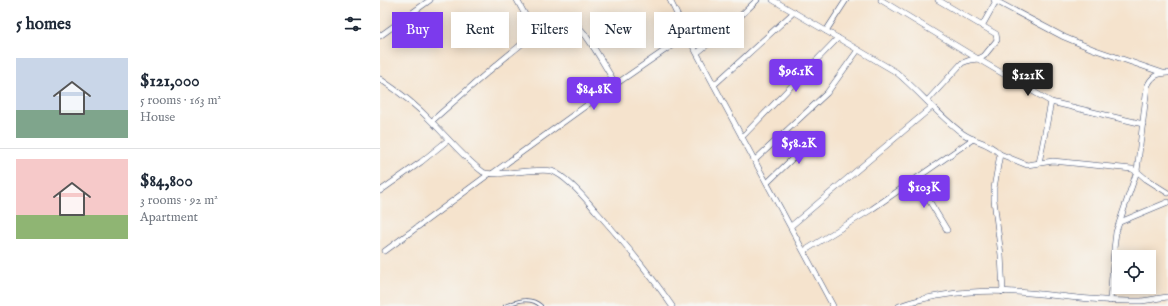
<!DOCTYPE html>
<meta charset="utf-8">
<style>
body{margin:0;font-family:"IM FELL English",serif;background:#f6f6f7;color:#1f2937;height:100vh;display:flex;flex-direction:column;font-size:15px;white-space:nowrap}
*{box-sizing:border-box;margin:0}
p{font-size:13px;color:#747a83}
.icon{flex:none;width:22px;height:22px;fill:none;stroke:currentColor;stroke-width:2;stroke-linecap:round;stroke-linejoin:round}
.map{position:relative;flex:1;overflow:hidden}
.side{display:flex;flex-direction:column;background:#fff;width:380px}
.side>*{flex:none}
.banner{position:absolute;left:12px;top:12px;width:380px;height:36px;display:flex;gap:8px}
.controls{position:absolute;left:732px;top:250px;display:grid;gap:8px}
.controls a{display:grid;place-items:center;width:44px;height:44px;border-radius:0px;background:#fff;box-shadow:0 2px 10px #0003;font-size:20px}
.price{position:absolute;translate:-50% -34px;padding:0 9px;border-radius:4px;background:#7c3aed;color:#fff;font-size:13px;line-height:26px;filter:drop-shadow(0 1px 2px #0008)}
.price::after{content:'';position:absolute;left:50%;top:24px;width:12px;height:9px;margin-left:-6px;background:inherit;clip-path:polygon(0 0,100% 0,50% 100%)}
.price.on{background:#222;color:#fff}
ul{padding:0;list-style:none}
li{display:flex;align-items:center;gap:12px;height:100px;padding:0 16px}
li+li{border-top:1px solid #e0e1e3}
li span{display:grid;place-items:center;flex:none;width:112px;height:80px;border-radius:0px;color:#555}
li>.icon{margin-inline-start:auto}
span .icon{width:48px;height:48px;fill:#fffc;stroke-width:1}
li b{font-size:17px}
h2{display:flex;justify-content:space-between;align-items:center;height:48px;padding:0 16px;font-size:17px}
.tag{padding:0 14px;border-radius:0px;background:#fff;box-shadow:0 2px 10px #0003;font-size:14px;line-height:36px}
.tag.on{background:#7c3aed;color:#fff}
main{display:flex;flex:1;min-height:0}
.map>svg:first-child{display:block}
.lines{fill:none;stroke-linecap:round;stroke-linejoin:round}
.lane-casing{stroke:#3c4a6f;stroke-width:4}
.street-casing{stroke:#3c4a6f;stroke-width:6}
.lane{stroke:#fff;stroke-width:2.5}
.street{stroke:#fff;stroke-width:5}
</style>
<main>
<section class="side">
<h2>5 homes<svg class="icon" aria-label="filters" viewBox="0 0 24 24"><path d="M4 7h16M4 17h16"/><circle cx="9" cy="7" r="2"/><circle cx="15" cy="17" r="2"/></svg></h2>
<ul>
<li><span style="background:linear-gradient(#c9d6e8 65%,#7fa58c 0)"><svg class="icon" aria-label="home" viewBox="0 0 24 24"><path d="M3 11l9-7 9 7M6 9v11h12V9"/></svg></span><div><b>$121,000</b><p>5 rooms · 163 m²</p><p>House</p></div></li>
<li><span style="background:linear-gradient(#f6c9c9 70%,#8fb573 0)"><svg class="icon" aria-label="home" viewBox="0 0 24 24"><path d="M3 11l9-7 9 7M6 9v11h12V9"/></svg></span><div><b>$84,800</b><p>3 rooms · 92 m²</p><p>Apartment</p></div></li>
</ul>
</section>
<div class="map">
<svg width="788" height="306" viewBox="0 0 788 306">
<rect width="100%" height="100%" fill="#f6f6f2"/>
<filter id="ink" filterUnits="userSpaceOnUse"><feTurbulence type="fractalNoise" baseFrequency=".025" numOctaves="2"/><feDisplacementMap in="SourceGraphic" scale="8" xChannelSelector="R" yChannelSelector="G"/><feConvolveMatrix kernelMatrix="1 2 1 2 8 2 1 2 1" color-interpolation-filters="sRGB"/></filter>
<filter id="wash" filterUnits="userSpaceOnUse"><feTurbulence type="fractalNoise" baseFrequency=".012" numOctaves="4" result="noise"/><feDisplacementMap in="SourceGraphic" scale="16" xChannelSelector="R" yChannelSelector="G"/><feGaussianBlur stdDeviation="0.9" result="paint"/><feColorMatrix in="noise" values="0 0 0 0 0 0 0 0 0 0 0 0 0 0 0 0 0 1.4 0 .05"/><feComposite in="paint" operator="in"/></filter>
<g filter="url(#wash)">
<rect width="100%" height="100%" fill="#f5e3cd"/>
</g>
<g filter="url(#ink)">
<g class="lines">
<!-- lane casing -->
<g class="lane-casing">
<path id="lane" d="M125 306C137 301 150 296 161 306"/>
</g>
<!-- street casing -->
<g class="street-casing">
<g id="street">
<polyline points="137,0 155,33"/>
<polyline points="290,0 307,35 453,306"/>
<path d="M393 0 516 72C539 91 558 115 582 133 596 143 607 141 620 154L614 188V200L621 255 623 292"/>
<polyline points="501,0 598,59 604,56 617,40 616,34 558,0"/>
<polyline points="614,0 684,37 713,49 783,73"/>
<polyline points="602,26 616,1"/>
<polyline points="446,31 466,0"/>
<polyline points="0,36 50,0"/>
<polyline points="317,53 349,27 377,0"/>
<path d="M0 79C18 91 36 105 51 121 68 138 84 158 103 172 112 178 156 167 172 171 186 176 205 198 215 210 242 240 269 272 292 306"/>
<polyline points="334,85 414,12"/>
<polyline points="547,101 582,63 590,60 598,59 671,102 763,124"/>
<path d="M52 121C80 96 108 71 137 48 149 38 163 24 178 20 182 19 188 20 193 22 205 28 227 71 236 84"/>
<polyline points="362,137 458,38"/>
<polyline points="620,154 647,165 673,161 752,169 759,173 766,179 788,193"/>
<polyline points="375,160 447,93 478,50"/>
<polyline points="659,163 671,102"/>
<polyline points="113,173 236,84 307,35"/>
<polyline points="536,179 567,230"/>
<polyline points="387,183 438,134"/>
<polyline points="0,191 41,162 68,140"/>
<polyline points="740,222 788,202"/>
<polyline points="411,226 552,107"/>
<polyline points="5,251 109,174"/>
<polyline points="424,251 492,209 593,139"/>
<path d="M730 301 734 249 736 232 757 171 767 87C771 77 777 73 788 73"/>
<path d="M519 306C559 292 606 289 649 293 686 296 723 302 761 301 770 300 779 298 788 297"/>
</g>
</g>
<!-- lane -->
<use href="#lane" class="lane"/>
<!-- street -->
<use href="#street" class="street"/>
</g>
</g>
</svg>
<div class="controls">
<a><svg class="icon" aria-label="locate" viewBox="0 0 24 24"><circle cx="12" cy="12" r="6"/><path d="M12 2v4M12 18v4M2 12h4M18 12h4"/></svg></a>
</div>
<b class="price" style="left:416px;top:93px">$96.1K</b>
<b class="price on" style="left:648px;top:97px">$121K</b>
<b class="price" style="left:214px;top:111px">$84.8K</b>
<b class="price" style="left:419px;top:165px">$58.2K</b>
<b class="price" style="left:544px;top:209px">$103K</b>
<div class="banner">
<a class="tag on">Buy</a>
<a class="tag">Rent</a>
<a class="tag">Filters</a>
<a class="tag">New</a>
<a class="tag">Apartment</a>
</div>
</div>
</main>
